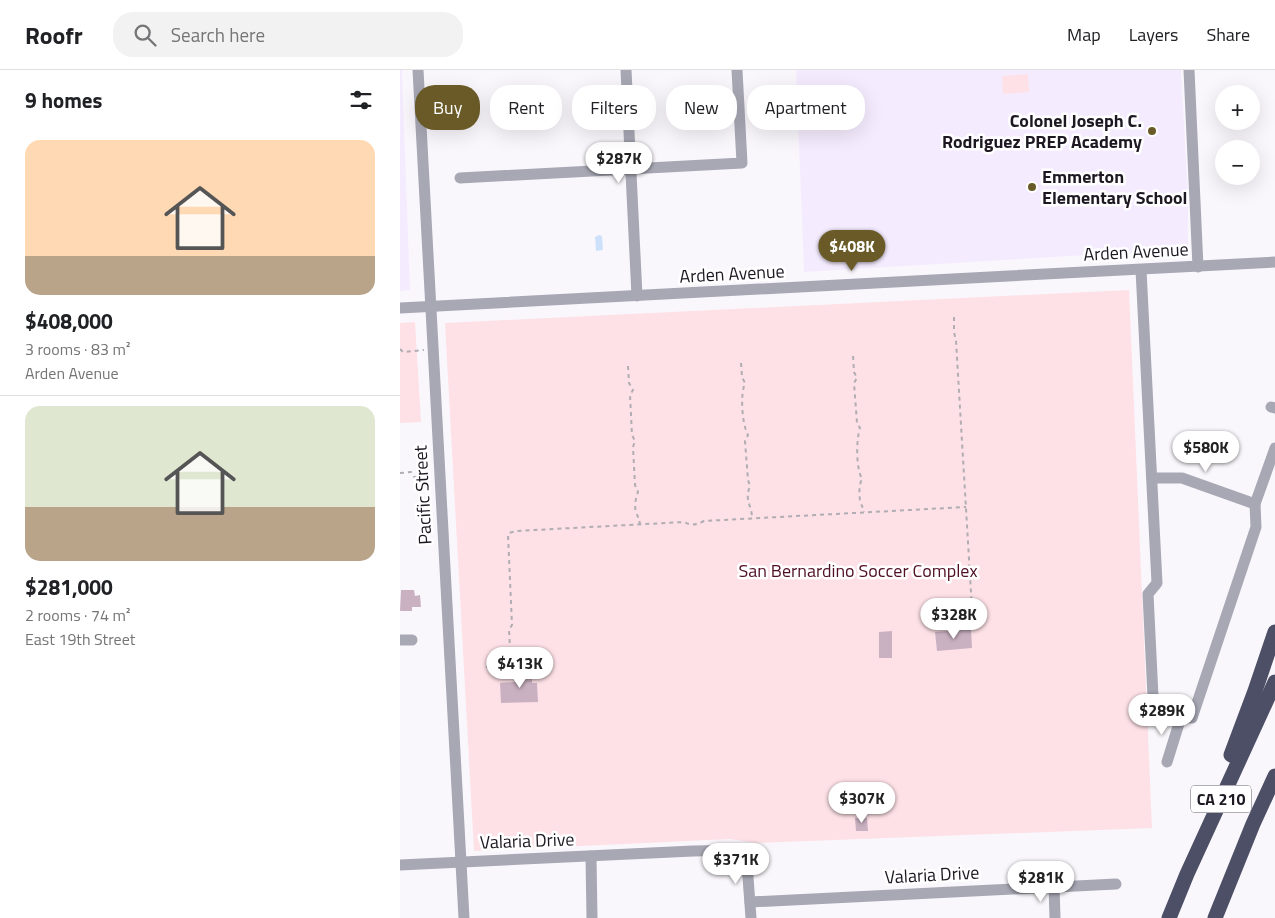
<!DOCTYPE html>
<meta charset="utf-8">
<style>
body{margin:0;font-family:"Titillium Web",sans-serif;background:#f2f2f2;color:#202124;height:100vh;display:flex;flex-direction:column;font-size:19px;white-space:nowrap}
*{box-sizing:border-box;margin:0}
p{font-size:16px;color:#757577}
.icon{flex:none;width:28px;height:28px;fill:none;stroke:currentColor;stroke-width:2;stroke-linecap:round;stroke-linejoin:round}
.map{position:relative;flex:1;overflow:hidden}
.sheet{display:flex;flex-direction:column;background:#fff;width:400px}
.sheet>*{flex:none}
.guide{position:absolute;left:15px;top:15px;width:475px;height:45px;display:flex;gap:10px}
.buttons{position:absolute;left:815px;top:15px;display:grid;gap:10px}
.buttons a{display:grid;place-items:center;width:45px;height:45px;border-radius:50%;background:#fff;box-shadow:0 5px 20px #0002;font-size:25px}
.price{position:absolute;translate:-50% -42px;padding:0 11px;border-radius:18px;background:#fff;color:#222;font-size:16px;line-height:32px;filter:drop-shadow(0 1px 2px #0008)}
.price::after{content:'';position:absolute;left:50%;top:30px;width:15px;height:11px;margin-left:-8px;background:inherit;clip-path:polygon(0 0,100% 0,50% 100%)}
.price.active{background:#695a28;color:#fff}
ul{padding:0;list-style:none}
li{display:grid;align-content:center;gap:10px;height:265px;padding:0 25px}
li+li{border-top:1px solid #e0e0e0}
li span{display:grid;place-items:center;height:155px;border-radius:15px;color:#555}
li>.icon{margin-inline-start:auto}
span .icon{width:90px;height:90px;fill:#fffc;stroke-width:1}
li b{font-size:21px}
h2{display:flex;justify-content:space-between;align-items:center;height:60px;padding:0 25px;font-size:21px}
.pill{padding:0 18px;border-radius:20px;background:#fff;box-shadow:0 5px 20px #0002;font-size:18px;line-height:45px}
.pill.active{background:#695a28;color:#fff}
header{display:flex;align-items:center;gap:30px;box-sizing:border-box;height:70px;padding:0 25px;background:#fff;border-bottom:1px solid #e0e0e0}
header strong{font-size:24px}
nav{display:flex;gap:28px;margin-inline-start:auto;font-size:18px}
.search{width:350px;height:45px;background:#f2f2f2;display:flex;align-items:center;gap:12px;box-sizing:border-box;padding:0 18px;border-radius:20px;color:#757577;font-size:19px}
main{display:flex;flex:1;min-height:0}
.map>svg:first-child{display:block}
.built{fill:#f5ebfe}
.green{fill:#fde1e6}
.water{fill:#cde2fa}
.building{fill:#cab1c2}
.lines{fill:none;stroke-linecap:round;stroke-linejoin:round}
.path{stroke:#b0adb3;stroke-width:2;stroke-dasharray:4 4;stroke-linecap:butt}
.minor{stroke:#a7a8b4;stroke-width:11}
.highway{stroke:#4d4f66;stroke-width:15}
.poi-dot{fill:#695a28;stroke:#fff;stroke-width:2}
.labels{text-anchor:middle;stroke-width:5;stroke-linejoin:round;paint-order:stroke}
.shield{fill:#fff;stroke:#615d64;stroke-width:1}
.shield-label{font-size:16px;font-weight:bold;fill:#1d1821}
.poi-label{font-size:18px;font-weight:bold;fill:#1d1821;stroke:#fff;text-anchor:end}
.street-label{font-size:18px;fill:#1d1821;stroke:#fff}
.park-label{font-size:18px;fill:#501024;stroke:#fff}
</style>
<header>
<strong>Roofr</strong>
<div class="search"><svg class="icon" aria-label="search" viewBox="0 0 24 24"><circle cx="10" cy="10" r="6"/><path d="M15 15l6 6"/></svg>Search here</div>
<nav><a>Map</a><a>Layers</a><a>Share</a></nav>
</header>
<main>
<section class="sheet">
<h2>9 homes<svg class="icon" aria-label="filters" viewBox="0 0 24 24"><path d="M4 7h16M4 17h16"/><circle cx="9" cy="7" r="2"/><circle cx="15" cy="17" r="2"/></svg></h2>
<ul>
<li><span style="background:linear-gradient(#ffd9b3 75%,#b9a48a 0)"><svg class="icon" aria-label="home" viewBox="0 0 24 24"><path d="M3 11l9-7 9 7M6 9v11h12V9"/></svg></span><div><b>$408,000</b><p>3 rooms · 83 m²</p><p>Arden Avenue</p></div></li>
<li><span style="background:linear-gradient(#dfe7d0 65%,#b9a48a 0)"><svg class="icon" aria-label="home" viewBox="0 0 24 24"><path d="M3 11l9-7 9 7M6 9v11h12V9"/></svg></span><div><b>$281,000</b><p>2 rooms · 74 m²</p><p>East 19th Street</p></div></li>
</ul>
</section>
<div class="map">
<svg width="875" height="848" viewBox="0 0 875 848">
<rect width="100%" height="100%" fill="#faf7fc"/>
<!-- built -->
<g class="built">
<polygon points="0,0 2,0 10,220 0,221"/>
<polygon points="396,0 781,0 788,123 788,179 404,202"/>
</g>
<!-- green -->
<g class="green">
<polygon points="628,4 629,22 603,24 602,6"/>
<polygon points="729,220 752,758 356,773 330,769 74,781 45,253"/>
<polygon points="15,252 21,352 0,353 0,253"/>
</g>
<!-- water -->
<polygon class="water" points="199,165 202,166 203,180 196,181 195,167"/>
<!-- building -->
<g class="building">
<polygon points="1,520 14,520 15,526 20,525 21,537 12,537 12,541 0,541"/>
<polygon points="571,559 572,578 537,581 535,562"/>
<polygon points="492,561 492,588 479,588 479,562"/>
<polygon points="132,599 132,613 137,613 138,632 101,633 100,613 115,612 114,600"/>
<polygon points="455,748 467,748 468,761 456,761"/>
</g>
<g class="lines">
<!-- path -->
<g class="path">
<polyline points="554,247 554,262 556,271 573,556"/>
<polyline points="0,279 3,282 24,280"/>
<path d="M453 286 454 302 457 308 454 313 457 353 460 358C456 370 456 398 462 409 459 415 459 423 460 430 461 435 463 437 464 442"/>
<path d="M341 293 342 307 345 313C340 325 342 354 348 365L345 371 348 410 350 416C344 431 352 435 352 448"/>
<path d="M228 296 229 313 233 320 230 325 232 365 235 371 233 377 235 415 238 422C236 427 234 436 236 442 238 447 239 449 240 454"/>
<polyline points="0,403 11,402 14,407 30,406"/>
<path d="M86 597 111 596 109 560 112 555 108 465 109 463 116 461 284 452C292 456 296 455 304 451L566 437"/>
</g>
<!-- minor -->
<g class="minor">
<polyline points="18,0 64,848"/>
<polyline points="226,0 237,226"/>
<polyline points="789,0 798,197"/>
<polyline points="60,108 342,93 337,0"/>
<polyline points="741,200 757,513 748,524 754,647 792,648 856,457 855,434 875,378"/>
<polyline points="0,238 875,192"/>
<polyline points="871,337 875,338"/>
<polyline points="752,408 782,408 855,434"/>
<polyline points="0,570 12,570"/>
<polyline points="767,692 781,647"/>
<polyline points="191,786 192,848"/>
<polyline points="0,795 293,781 346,780 351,848"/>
<polyline points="654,816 655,848"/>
<polyline points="350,832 716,814"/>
</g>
<!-- highway -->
<g class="highway">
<polyline points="831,685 855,621 875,562"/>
<polyline points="769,848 787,804 875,612"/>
<polyline points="815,848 853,754 875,706"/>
</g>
</g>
<!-- markers -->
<g class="poi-dot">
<circle cx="752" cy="61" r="5"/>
<circle cx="632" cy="117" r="5"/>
</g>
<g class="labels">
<!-- shield labels -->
<rect class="shield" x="791" y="715.5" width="60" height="27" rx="4"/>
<g class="shield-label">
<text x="821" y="735">CA 210</text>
</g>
<!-- poi labels -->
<g class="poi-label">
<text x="742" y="57">Colonel Joseph C.<tspan x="742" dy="21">Rodriguez PREP Academy</tspan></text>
<text x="642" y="113" text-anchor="start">Emmerton<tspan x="642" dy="21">Elementary School</tspan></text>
</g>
<!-- street labels -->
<g class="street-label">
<text transform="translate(736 182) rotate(-3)" y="6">Arden Avenue</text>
<text transform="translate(332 204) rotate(-3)" y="6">Arden Avenue</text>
<text transform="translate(23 425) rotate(-93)" y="6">Pacific Street</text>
<text transform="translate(127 771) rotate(-2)" y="6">Valaria Drive</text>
<text transform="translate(532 805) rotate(-3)" y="6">Valaria Drive</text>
</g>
<!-- park labels -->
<g class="park-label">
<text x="458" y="507">San Bernardino Soccer Complex</text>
</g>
</g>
</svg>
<div class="buttons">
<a>+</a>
<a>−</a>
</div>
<b class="price" style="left:219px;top:114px">$287K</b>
<b class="price active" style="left:452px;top:202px">$408K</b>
<b class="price" style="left:806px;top:403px">$580K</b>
<b class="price" style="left:554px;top:570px">$328K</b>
<b class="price" style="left:120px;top:619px">$413K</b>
<b class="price" style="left:762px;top:666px">$289K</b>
<b class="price" style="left:462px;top:754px">$307K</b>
<b class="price" style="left:336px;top:815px">$371K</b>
<b class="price" style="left:641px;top:833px">$281K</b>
<div class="guide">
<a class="pill active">Buy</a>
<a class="pill">Rent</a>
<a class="pill">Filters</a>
<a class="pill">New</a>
<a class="pill">Apartment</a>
</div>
</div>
</main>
